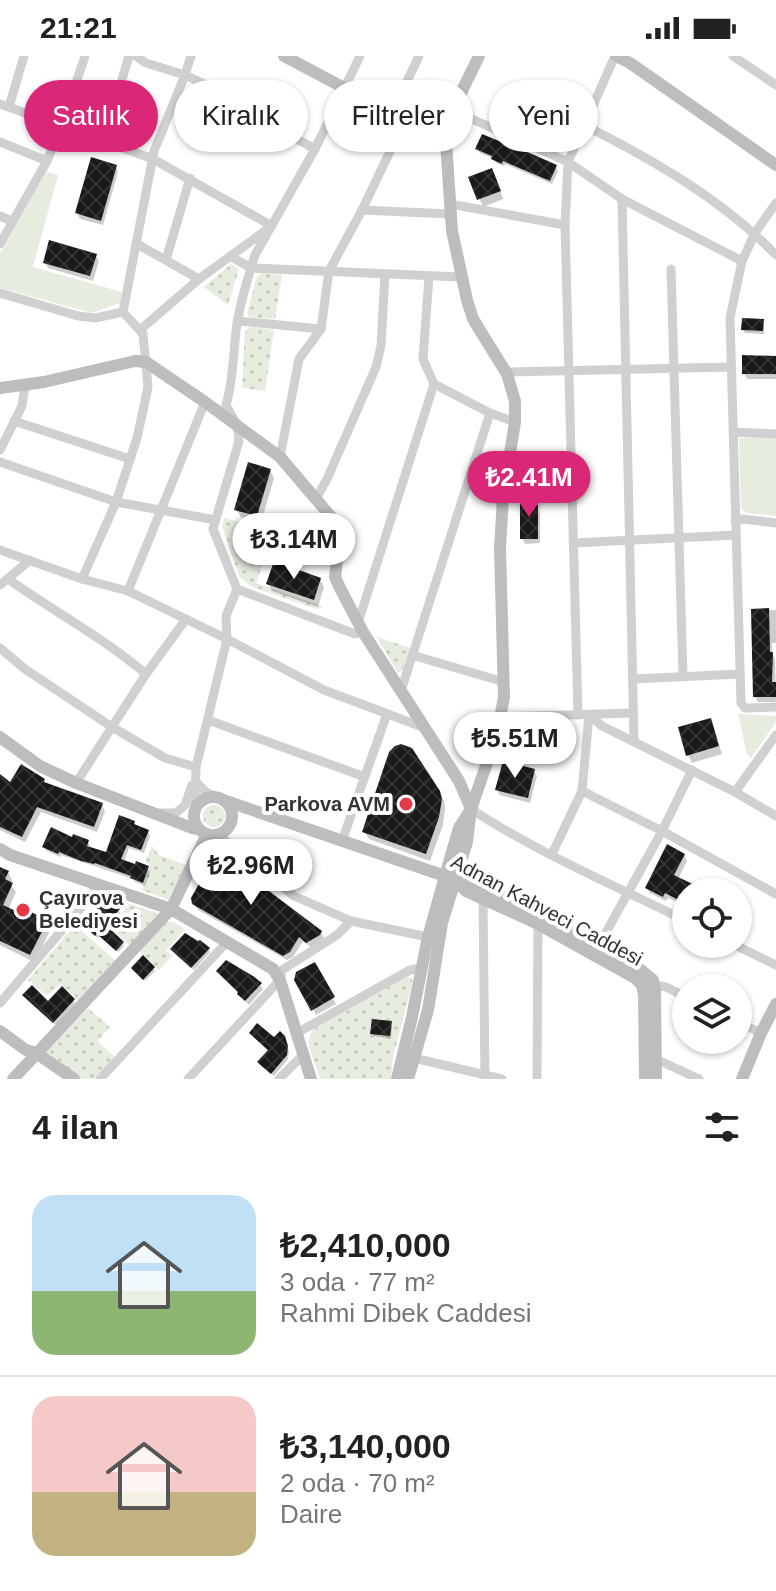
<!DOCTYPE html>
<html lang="tr">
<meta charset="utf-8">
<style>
body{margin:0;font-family:Arial,sans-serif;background:#f2f2f2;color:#222;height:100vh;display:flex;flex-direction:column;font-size:30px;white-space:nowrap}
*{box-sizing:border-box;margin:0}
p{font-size:26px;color:#767676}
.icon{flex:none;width:44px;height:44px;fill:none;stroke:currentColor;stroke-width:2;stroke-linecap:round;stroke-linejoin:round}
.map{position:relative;height:1023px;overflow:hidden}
.side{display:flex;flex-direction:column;background:#fff;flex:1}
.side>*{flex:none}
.banner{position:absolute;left:24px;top:24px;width:728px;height:72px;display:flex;gap:16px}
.controls{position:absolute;left:672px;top:822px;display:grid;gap:16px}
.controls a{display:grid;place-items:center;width:80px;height:80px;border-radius:50%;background:#fff;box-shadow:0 2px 6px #0004;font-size:40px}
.price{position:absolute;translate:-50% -68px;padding:0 18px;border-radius:28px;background:#fff;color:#222;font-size:26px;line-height:52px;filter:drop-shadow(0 2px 4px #0008)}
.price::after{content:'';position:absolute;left:50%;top:48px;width:24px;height:18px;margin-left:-12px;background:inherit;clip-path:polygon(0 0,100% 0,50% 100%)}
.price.current{background:#db2777;color:#fff}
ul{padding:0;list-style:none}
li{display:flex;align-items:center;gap:24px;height:200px;padding:0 32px}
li+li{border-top:2px solid #e0e0e0}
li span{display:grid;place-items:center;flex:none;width:224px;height:160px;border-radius:24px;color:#555}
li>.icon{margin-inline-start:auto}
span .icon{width:96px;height:96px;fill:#fffc;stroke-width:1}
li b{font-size:34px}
h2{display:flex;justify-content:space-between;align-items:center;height:96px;padding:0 32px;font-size:34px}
.tag{padding:0 28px;border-radius:36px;background:#fff;box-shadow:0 2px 6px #0004;font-size:28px;line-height:72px}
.tag.current{background:#db2777;color:#fff}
.status{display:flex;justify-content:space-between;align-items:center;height:56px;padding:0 40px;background:#fff;direction:ltr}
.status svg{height:22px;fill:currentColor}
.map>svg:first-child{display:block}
.grass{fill:url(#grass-dots)}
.green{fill:#e6ecdf}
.shadow{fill:#0003}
.building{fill:url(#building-cross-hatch)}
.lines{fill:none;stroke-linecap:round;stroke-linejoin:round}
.street{stroke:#d0d0d0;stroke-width:9}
.secondary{stroke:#bdbdbd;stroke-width:12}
.poi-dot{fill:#e63946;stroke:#fff;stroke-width:3}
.labels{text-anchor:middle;stroke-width:8;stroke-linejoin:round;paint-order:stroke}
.poi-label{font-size:20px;font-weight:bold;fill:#333;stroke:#fff;text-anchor:end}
.street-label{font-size:20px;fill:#333;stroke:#fff}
</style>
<div class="status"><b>21:21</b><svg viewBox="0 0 49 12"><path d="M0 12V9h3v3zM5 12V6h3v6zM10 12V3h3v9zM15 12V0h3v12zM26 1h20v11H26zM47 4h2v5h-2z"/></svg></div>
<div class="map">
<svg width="776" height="1023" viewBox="0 0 776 1023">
<defs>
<pattern id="grass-dots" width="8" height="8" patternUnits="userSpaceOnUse" patternTransform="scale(2)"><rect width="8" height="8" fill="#e6ecdf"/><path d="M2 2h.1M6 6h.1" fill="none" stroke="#c6cbc0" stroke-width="1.8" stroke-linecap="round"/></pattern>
<pattern id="building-cross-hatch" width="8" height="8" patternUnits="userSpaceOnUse" patternTransform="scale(2)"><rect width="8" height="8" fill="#1a1a1a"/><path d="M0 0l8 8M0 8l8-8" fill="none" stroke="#333"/></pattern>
</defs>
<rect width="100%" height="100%" fill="#fff"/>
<!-- grass -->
<g class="grass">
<polygon points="231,208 239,213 228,249 204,231"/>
<polygon points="262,217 282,219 275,263 249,261 247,257 257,220"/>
<polygon points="250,271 274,274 265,335 242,332 245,275"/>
<polygon points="279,459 319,459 324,466 328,484 291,468 277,468 256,527 322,550 322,552 316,553 250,530 239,520 222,470 224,462 260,471"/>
<polygon points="377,581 410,592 403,614 398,617"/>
<circle cx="214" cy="760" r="11"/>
<polygon points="152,790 159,799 186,809 168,844 142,834 150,809 145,806"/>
<polygon points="129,848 158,857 130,890 110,872"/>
<polygon points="167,866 174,866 185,873 166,894 172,900 159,914 139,895"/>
<polygon points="75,869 116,905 79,944 60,928 47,940 28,924"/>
<polygon points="407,921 411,922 413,926 393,1001 391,1023 320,1023 308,987 312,974"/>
<polygon points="88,952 110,971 97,985 115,1001 94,1023 81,1023 48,1001 46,995"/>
</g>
<!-- green -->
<g class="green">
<polygon points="46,116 58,119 33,211 122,236 120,247 92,257 0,232 0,198"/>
<polygon points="776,381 776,460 746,457 741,452 739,382"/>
<polygon points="738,658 776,660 776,666 751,702 747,698"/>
</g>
<!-- shadow -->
<g class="shadow">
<polygon points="477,93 555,111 558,115 552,128 505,108 504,110 496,107 494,103 480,97"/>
<polygon points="115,110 118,116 103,169 80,163 77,157"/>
<polygon points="471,122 496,122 503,143 483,151"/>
<polygon points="96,200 99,205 93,225 48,212 45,206"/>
<polygon points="763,265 764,268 764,278 745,277 743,274"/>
<polygon points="776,302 776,323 747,323 744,317"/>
<polygon points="270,414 274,422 261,467 241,461 236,453"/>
<polygon points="537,451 540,457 540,487 525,488 522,482"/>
<polygon points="320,523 324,531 318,551 272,535 268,527"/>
<polygon points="776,554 776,587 772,587 772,598 775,603 776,646 758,646 755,640 753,555"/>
<polygon points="710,664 714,672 722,698 692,707 688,699"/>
<polygon points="534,715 537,720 530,747 500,739 497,734"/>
<polygon points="0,720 11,729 43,724 45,728 102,749 105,755 97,776 41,756 25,786 0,774"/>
<polygon points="439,736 444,745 445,752 443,769 430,805 369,783 364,775"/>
<polygon points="134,766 137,771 148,775 150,780 144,797 129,792 124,806 148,812 150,816 145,830 135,826 133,823 61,799 60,801 47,795 44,791 73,784 88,786 90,790 89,793 107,798"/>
<polygon points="684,799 687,805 678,823 705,836 686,836 686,850 668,842 666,845 650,837 647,832"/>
<polygon points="0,813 8,816 12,824 10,828 16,836 8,854 47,865 51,873 34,906 0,889"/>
<polygon points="194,848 321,877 324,882 311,891 303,885 293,901 287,904 198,854"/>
<polygon points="118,854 120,857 107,873 124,890 118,896 100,880 98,882 87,872"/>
<polygon points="208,893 210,896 194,914 174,896"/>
<polygon points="314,909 336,948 316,959 296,923"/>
<polygon points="153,912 155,915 145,925 135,916"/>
<polygon points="218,915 260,929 263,933 249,949"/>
<polygon points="26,943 48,948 74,944 75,947 56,969"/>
<polygon points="391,967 392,970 391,983 374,980 372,977"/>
<polygon points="254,981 285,985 289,995 288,1003 274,1020 262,1010 269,996"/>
</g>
<!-- building -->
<g class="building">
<polygon points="482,78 499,85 500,84 557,109 550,125 503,105 502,108 491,103 492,100 475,93"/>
<polygon points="91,101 117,109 101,165 75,157"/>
<polygon points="492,112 501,135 477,144 468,121"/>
<polygon points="49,184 97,198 90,220 43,207"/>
<polygon points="742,262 764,263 763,275 741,274"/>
<polygon points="742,299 776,300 776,318 742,318"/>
<polygon points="248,406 271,413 257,460 234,454"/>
<polygon points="520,438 538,449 538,483 520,483"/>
<polygon points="274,505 321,522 314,544 266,528"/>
<polygon points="769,552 770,596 773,596 772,626 776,626 776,641 753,641 751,553"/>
<polygon points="711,662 719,690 686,700 678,671"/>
<polygon points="401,688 412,692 440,735 442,743 439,761 426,798 362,776 389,696 395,690"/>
<polygon points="503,705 535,713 528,742 495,734"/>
<polygon points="21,708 45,723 44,726 103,747 94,771 37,751 22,781 0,771 0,718 10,726"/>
<polygon points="119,759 135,765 134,768 149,774 141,794 127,789 121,803 135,808 136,805 149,810 143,827 130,822 131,820 95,807 94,808 81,805 59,796 58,798 42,791 51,771 72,781 73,778 89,784 87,790 106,796"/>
<polygon points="667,788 685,798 674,819 709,836 686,836 686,848 665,837 663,841 645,832"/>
<polygon points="216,795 322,875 320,879 306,887 299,881 290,896 283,900 192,848 191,842 209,810 207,808"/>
<polygon points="0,811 9,815 5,823 13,827 3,849 18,856 20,851 48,864 30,899 0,885"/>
<polygon points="106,841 120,853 106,869 124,886 116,895 97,878 95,880 83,869"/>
<polygon points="185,877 198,885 200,884 210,892 191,912 170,893"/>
<polygon points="143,899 155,911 143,924 131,912"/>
<polygon points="226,904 253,920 262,927 245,945 237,938 238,936 216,915"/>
<polygon points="315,906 335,941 311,955 294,924 296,916"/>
<polygon points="32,929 48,945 62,930 75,943 53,967 22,939"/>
<polygon points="372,963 392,965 390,980 370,978"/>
<polygon points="257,967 274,981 280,975 285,980 288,990 287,999 271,1018 257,1006 268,994 249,977"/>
</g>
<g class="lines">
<!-- street -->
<g class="street">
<polyline points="136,0 146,7 185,19 219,35 259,62 315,93"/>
<path d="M360 0 315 93 255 199C248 221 241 244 237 267 233 295 234 322 226 349L237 369 239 385 213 473 237 533 355 578 363 576"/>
<polyline points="733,0 776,29"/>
<polyline points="0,48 153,103 272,170"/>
<polyline points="9,51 24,0"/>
<polyline points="454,55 568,106 622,143 742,205"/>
<polyline points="392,57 419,0"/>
<path d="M584 69C653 104 722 143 776 199"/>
<polyline points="104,84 129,0"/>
<polyline points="0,86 47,105"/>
<polyline points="622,143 634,685"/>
<polyline points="776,147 755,177 742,205 730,262 741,647 745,652 776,651"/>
<polyline points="450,148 565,169"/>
<polyline points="362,154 450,158"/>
<polyline points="0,160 12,165"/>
<polyline points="0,188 47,105 62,69 85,0"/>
<polyline points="137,188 199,223"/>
<polyline points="230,200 251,212 461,221"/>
<polyline points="166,204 190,122"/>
<polyline points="671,213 683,620"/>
<polyline points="429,220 423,303 434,328 490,357 515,366"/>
<polyline points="0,237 78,260 95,262 123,256 143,278 148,331 137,382 116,446 82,523"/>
<polyline points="123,256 154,95 185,19 191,0"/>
<polyline points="238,265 321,273"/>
<polyline points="140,274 199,223 269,172"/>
<polyline points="505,316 731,311"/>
<polyline points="14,365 130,403"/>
<polyline points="733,376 776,378"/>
<polyline points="0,394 22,350 25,329"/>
<polyline points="280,401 299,303 321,273 329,215 362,154 405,64"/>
<polyline points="0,406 116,446 216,464"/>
<polyline points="505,428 572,434"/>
<polyline points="316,443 327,423 376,311 381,290 385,218"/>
<polyline points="735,464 742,463 776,467"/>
<polyline points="573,487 736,479"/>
<polyline points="0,494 82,523 128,535 227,583 324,634 425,672"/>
<path d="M8 523C53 555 104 582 146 618"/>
<polyline points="0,529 30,504"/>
<polyline points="128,535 205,346"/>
<polyline points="358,567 434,328"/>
<polyline points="0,592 25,613 112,671 165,702 196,711"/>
<polyline points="412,599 504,626"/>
<polyline points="633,623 740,618"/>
<polyline points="401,635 490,357"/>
<polyline points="578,659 565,169 568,106 615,0"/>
<polyline points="589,659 602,670 735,736 776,760"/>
<polyline points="501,661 633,657"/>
<polyline points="208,664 365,721"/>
<polyline points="196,726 206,736 215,740"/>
<polyline points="76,727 146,618 186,563"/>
<polyline points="582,735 662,775 776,838"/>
<polyline points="735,736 776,679"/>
<polyline points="195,752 196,711 227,583 226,560 237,533"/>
<path d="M471 753C538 797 614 829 686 865"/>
<polyline points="160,757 176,757 185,749 192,729"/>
<polyline points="217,778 294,840 351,865 428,881"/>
<polyline points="342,785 387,658"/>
<polyline points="552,798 582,735 589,659"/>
<polyline points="483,843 485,1023"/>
<polyline points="733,888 776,909"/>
<polyline points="598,891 662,775 692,714"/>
<polyline points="654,929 666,931 686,941"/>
<polyline points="0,947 91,840 96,828"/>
<polyline points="738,966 761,977"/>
<polyline points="297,977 410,914 422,912"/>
<polyline points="414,1002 502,1023"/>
<polyline points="656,1003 699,1023"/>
<polyline points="100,1023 227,886"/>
<polyline points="188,1023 280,924 282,914 337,879 351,865"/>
<polyline points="279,1023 304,998"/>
<polyline points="537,1023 538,868"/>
</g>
<!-- secondary -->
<g class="secondary">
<polyline points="284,0 446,86"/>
<polyline points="616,0 630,7 776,109"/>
<polyline points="0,332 44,326 135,305 146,306 205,346 280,401 332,462 339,489 335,521 340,532 363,576 459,725 471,753 467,786 442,867 428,954 408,1023"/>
<polyline points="0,681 40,710 76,727 192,772 199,773"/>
<circle cx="213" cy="760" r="19"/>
<polyline points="226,745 445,820 456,825 466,835 538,868 635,922 642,929 644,939 645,1023"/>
<polyline points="0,793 10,799 171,853 273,913 280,924 311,1023"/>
<polyline points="456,825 469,825 541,859 641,914 653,924 655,935 656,1023"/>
<polyline points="0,975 26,994 36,997 74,1023"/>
<polyline points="13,1023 171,853 207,778"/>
<path d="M397 1023 412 961 428 881 445 820 459 772 471 753 497 678 504 641 500 492 503 441 515 366V345L507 318 473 263 467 244 452 175 446 86C448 57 467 26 479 0"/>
<polyline points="742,1023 761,977 776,948"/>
</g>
</g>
<!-- markers -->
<g class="poi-dot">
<circle cx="406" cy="748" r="8"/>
<circle cx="23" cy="854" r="8"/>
</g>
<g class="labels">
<!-- poi labels -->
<g class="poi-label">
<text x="390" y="755">Parkova AVM</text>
<text x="39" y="849" text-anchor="start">Çayırova<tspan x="39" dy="23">Belediyesi</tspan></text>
</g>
<!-- street labels -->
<g class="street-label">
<text transform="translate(547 854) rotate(28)" y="7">Adnan Kahveci Caddesi</text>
</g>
</g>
</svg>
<div class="controls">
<a><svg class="icon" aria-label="locate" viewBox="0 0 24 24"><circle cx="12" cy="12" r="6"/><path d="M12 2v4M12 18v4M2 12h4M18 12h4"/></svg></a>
<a><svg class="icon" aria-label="layers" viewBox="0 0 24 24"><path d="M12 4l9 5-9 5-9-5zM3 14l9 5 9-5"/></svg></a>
</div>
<b class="price current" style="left:529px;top:463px">₺2.41M</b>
<b class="price" style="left:294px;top:525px">₺3.14M</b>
<b class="price" style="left:515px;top:724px">₺5.51M</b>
<b class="price" style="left:251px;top:851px">₺2.96M</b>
<div class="banner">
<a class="tag current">Satılık</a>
<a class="tag">Kiralık</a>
<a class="tag">Filtreler</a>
<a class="tag">Yeni</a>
</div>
</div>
<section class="side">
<h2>4 ilan<svg class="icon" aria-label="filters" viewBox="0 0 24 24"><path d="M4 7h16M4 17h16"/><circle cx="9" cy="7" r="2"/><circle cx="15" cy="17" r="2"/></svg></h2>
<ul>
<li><span style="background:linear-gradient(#bfe0f5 60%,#8fb573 0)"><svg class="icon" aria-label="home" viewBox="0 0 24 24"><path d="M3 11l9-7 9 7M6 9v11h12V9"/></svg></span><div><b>₺2,410,000</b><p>3 oda · 77 m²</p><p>Rahmi Dibek Caddesi</p></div></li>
<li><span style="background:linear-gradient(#f6c9c9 60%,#c2b280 0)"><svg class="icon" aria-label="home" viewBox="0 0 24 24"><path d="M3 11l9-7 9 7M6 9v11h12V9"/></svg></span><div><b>₺3,140,000</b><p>2 oda · 70 m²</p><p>Daire</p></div></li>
</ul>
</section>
